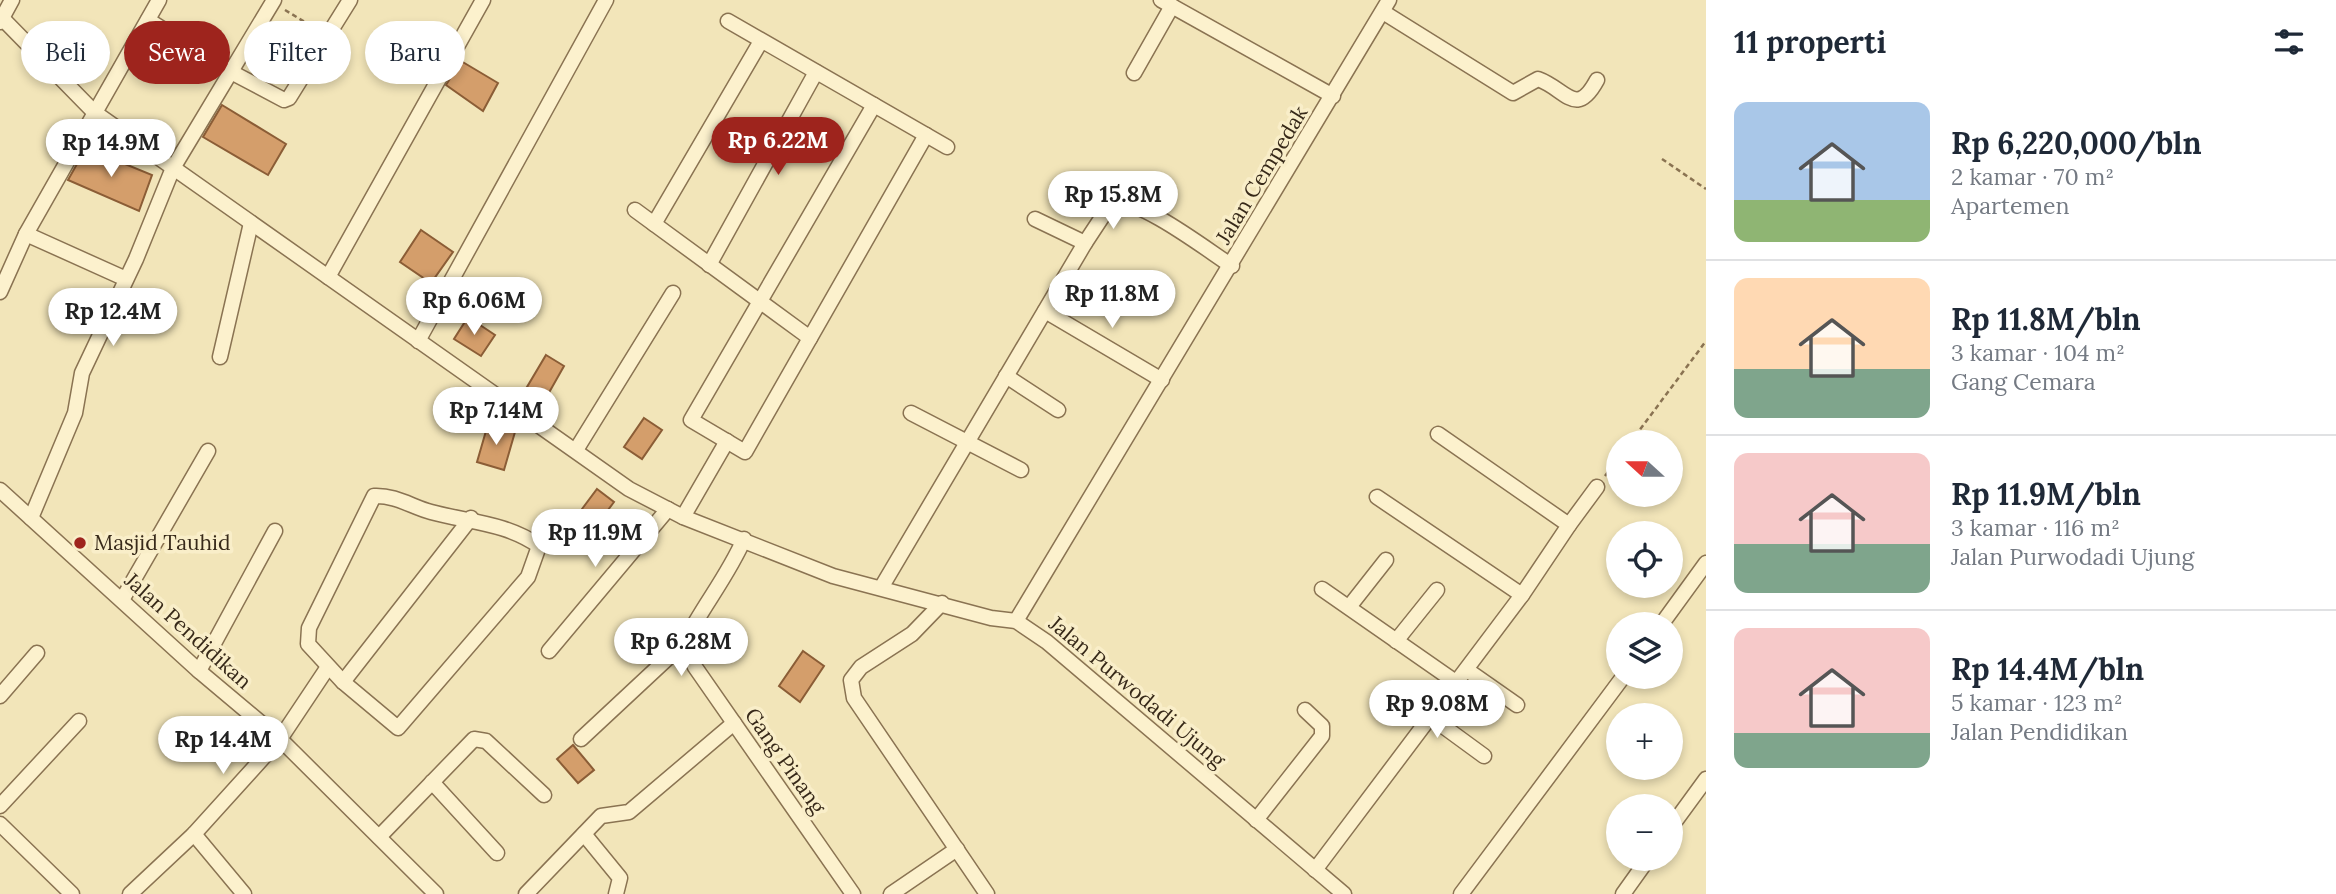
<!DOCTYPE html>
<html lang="id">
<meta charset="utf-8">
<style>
body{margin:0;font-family:Lora,serif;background:#f2f2f3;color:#1f2937;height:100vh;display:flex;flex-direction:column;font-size:26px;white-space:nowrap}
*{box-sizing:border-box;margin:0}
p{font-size:23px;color:#747a83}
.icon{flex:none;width:38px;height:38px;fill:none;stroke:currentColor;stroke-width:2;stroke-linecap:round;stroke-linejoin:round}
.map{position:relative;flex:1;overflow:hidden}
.panel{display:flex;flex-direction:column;background:#fff;width:630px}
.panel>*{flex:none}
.banner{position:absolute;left:21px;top:21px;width:665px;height:63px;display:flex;gap:14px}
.needle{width:46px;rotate:291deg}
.tools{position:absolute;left:1606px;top:430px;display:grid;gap:14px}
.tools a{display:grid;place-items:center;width:77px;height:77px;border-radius:50%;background:#fff;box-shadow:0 4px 10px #0003;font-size:35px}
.price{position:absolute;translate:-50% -60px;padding:0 16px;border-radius:24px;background:#fff;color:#222;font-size:23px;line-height:46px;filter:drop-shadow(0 2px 4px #0008)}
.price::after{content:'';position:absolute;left:50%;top:42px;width:21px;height:16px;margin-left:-10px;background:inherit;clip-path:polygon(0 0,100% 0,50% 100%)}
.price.selected{background:#9e241d;color:#fff}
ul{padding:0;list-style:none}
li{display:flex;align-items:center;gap:21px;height:175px;padding:0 28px}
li+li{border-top:2px solid #e0e1e3}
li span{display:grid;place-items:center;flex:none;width:196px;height:140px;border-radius:14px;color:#555}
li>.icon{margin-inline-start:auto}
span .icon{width:84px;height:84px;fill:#fffc;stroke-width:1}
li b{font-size:30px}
h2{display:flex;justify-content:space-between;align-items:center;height:84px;padding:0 28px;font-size:30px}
.chip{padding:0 24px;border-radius:32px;background:#fff;box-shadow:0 4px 10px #0003;font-size:24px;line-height:63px}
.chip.selected{background:#9e241d;color:#fff}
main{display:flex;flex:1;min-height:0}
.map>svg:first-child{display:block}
.building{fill:#d49e6b;stroke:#8b5d36;stroke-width:2}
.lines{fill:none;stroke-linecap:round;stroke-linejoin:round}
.minor-casing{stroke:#8a7352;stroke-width:17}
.path{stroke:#8a7352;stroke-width:2.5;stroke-dasharray:5 3.5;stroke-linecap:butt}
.minor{stroke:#fcf1cd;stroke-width:14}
.poi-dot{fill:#9e241d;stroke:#f9eec9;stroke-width:2.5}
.labels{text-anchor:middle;stroke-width:7;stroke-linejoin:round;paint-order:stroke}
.street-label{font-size:21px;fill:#372919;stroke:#f9eec9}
.poi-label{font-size:21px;fill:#372919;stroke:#f9eec9;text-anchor:start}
</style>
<main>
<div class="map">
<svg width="1706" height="894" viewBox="0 0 1706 894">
<rect width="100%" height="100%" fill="#f2e5b9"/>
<!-- building -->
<g class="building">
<polygon points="461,61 498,83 483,111 446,85"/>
<polygon points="222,105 286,144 268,175 203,137"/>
<polygon points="86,148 152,175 139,211 68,180"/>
<polygon points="421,230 453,252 431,283 400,262"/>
<polygon points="468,317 495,335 481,356 454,339"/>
<polygon points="546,355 564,366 546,398 527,387"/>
<polygon points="644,418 662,430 642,459 624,447"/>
<polygon points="488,424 515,432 504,470 477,462"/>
<polygon points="597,489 614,502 599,522 582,509"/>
<polygon points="803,651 824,666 800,702 779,686"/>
<polygon points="573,745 594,770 578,783 557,759"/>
</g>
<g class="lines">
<!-- minor casing -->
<g class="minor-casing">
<g id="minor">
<polyline points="1161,0 1333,96"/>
<path d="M1383 12 1513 93 1538 79C1566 89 1576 119 1597 80"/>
<polyline points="0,16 94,112 629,489 683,517 833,576 991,618 1016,621 1047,642 1344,894"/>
<polyline points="148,20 231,72 284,100 289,98 350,0"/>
<polyline points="728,21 947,147"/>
<polyline points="0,22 12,0"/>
<polyline points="1134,73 1172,6"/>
<polyline points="874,105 691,420 745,452 926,135"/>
<polyline points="635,210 810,338"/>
<polyline points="654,224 761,41"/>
<polyline points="26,234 126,279"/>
<path d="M1085 243 1112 202C1140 198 1207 250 1232 266"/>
<polyline points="709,265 816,72"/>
<polyline points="328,277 483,0"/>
<polyline points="0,292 26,234 159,0"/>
<polyline points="1045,311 1162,380"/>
<polyline points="418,341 606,0"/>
<polyline points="220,357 251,223"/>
<polyline points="1006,376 1058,410"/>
<polyline points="911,413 1021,470"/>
<polyline points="576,450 673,293"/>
<polyline points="0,490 199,671 280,739 436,894"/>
<path d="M374 496C396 495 412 507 431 512 468 522 507 523 539 546L528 577 398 728 343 682 308 644 309 628Z"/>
<polyline points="1377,497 1522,595"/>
<polyline points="683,517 727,441"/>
<polyline points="31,518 75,413 82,373 136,259 173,168 274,0"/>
<polyline points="1569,525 1597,487"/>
<path d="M744 539C728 576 702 607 684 643L695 667 853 894"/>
<polyline points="881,588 1085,243 1035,219"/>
<polyline points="1322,589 1457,683"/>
<polyline points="122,600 208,451"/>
<polyline points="942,603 912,634 861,667 851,680 854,698 987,894"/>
<polyline points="1349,607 1386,560"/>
<polyline points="1016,621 1389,0"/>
<polyline points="1661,625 1706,563"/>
<polyline points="1396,641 1437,590"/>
<polyline points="549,651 668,509"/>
<polyline points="1467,670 1517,705"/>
<polyline points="199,671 275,531"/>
<polyline points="343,682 471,518"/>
<polyline points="0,696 37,653"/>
<polyline points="1432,718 1484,756"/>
<polyline points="581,739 684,643"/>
<polyline points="432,782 497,853"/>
<polyline points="0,806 79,721"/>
<polyline points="1256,820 1322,736 1322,726 1305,710"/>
<polyline points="0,824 72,894"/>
<polyline points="1671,827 1706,779"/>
<polyline points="194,834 244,894"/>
<polyline points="584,834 620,878 616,894"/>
<polyline points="379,837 474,739 486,741 544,795"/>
<polyline points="1315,870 1522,595 1569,525 1438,434"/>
<polyline points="130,894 194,834 280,739 328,667"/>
<polyline points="526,894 601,816 629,812 734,723"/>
<polyline points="891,894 957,849"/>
<polyline points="1461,894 1623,677"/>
<polyline points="1623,894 1648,859"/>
</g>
</g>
<!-- path -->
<g class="path">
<polyline points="285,10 318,30"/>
<polyline points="1662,159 1706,189"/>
<polyline points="1630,443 1706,341"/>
<polyline points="1605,476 1619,457"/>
</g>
<!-- minor -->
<use href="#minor" class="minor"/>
</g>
<!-- markers -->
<circle class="poi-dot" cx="80" cy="543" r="7"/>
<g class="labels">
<!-- street labels -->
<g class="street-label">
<text transform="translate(1262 175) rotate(-59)" y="7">Jalan Cempedak</text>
<text transform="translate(188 631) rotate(42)" y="7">Jalan Pendidikan</text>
<text transform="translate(1137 692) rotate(40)" y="7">Jalan Purwodadi Ujung</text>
<text transform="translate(785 761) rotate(55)" y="7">Gang Pinang</text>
</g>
<!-- poi labels -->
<g class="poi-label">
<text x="94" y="550">Masjid Tauhid</text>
</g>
</g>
</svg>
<div class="tools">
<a><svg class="needle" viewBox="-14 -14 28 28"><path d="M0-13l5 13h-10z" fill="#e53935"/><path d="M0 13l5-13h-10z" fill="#747a83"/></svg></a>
<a><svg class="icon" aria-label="locate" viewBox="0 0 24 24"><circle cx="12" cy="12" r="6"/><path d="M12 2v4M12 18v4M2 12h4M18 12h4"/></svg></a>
<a><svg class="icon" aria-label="layers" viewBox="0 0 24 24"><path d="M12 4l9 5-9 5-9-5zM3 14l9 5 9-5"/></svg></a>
<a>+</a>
<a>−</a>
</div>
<b class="price selected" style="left:778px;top:177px">Rp 6.22M</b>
<b class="price" style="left:111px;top:179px">Rp 14.9M</b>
<b class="price" style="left:1113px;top:231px">Rp 15.8M</b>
<b class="price" style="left:1112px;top:330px">Rp 11.8M</b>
<b class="price" style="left:474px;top:337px">Rp 6.06M</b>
<b class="price" style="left:113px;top:348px">Rp 12.4M</b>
<b class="price" style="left:496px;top:447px">Rp 7.14M</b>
<b class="price" style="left:595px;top:569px">Rp 11.9M</b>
<b class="price" style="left:681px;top:678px">Rp 6.28M</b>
<b class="price" style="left:1437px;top:740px">Rp 9.08M</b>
<b class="price" style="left:223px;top:776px">Rp 14.4M</b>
<div class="banner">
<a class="chip">Beli</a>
<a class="chip selected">Sewa</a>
<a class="chip">Filter</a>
<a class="chip">Baru</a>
</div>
</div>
<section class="panel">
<h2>11 properti<svg class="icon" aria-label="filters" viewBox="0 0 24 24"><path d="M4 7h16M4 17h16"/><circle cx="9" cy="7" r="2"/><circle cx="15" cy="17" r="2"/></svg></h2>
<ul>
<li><span style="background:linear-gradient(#a9c7e8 70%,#8fb573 0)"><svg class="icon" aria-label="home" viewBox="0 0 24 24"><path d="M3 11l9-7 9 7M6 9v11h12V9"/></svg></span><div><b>Rp 6,220,000/bln</b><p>2 kamar · 70 m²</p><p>Apartemen</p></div></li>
<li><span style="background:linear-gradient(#ffd9b3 65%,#7fa58c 0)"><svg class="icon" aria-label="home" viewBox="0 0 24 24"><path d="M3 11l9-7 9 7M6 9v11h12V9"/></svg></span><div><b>Rp 11.8M/bln</b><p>3 kamar · 104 m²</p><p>Gang Cemara</p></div></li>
<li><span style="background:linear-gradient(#f6c9c9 65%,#7fa58c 0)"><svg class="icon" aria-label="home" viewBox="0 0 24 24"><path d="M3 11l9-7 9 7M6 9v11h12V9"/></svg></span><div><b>Rp 11.9M/bln</b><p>3 kamar · 116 m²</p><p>Jalan Purwodadi Ujung</p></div></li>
<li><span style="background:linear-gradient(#f6c9c9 75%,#7fa58c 0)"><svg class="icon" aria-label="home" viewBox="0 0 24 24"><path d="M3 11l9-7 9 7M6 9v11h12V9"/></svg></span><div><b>Rp 14.4M/bln</b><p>5 kamar · 123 m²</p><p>Jalan Pendidikan</p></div></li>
</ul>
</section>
</main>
